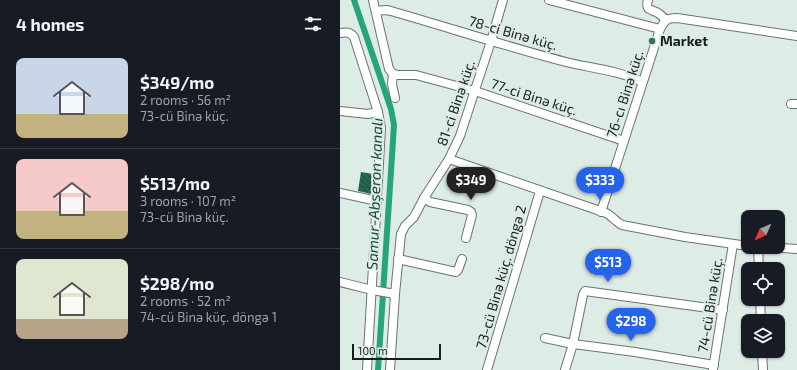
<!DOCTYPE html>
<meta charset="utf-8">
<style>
body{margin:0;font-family:"Exo 2",sans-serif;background:#242831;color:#f1f3f6;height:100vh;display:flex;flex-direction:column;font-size:15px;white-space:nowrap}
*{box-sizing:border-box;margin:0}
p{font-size:13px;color:#9ea1a6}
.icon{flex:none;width:22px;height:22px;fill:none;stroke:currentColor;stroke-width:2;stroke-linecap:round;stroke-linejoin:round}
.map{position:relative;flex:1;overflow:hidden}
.details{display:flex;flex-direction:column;background:#171b24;width:340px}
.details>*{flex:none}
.needle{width:26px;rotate:225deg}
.fabs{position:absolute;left:401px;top:210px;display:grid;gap:8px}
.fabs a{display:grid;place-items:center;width:44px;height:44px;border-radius:8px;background:#171b24;box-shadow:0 1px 3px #0004;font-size:20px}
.scale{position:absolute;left:12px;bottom:10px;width:89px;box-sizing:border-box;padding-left:4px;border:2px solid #181e1b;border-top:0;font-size:11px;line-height:14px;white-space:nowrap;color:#181e1b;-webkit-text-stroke:3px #ddece5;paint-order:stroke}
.price{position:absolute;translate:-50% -34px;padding:0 9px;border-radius:14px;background:#2563eb;color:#fff;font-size:13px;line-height:26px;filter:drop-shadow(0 1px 2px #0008)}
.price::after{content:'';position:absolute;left:50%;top:24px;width:12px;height:9px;margin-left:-6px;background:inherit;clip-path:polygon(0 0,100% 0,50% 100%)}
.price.selected{background:#222;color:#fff}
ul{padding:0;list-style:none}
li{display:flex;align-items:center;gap:12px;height:100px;padding:0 16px}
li+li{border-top:1px solid #363941}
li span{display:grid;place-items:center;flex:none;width:112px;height:80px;border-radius:8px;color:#555}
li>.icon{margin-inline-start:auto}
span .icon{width:48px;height:48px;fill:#fffc;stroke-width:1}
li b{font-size:17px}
h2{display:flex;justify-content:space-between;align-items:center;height:48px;padding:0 16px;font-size:17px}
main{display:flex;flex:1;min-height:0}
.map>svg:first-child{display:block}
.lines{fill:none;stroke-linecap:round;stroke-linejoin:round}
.canal{stroke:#26a57a;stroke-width:6}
.building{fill:url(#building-back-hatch)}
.minor-casing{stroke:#68756e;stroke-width:10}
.minor{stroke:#fff;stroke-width:8}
.poi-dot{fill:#38725a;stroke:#ddece5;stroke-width:1.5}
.labels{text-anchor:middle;stroke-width:4;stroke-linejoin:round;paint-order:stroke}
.street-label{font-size:14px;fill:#181e1b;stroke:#ddece5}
.poi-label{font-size:14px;font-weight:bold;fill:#181e1b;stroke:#ddece5;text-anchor:start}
.water-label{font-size:15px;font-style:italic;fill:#174936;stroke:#ddece5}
</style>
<main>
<section class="details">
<h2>4 homes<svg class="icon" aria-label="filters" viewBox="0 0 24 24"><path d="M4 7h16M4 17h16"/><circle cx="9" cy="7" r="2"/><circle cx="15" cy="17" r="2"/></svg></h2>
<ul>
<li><span style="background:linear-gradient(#c9d6e8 70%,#c2b280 0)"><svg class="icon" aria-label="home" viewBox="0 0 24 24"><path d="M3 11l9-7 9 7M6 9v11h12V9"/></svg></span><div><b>$349/mo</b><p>2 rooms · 56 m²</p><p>73-cü Binə küç.</p></div></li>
<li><span style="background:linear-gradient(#f6c9c9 65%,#c2b280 0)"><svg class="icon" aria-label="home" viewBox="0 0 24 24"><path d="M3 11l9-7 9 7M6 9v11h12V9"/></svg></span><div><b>$513/mo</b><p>3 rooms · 107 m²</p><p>73-cü Binə küç.</p></div></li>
<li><span style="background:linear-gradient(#dfe7d0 75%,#b9a48a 0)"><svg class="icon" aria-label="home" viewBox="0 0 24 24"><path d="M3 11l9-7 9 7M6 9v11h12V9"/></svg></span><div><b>$298/mo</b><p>2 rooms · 52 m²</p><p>74-cü Binə küç. döngə 1</p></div></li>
</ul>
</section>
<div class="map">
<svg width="457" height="370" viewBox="0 0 457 370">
<defs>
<pattern id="building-back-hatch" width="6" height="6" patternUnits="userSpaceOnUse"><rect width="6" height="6" fill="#205f47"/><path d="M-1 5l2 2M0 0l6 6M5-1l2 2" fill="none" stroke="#3f725e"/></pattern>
</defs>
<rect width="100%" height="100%" fill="#ddece5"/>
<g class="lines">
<!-- canal -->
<polyline class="canal" points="14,0 51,109 54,125 38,370"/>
</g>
<!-- building -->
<polygon class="building" points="21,172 33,174 31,194 18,191"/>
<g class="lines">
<!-- minor casing -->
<g class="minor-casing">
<g id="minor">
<polyline points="33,0 49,69 53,74 58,75 76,75 135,91 284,141"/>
<polyline points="209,0 320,29"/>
<path d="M308 0C305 11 311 9 318 13 321 15 324 18 326 20"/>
<path d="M36 11 46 10 51 11C110 28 168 47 226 62 250 68 281 71 302 82"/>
<path d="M0 33C6 32 10 32 14 37L38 112 41 128 27 370"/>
<polyline points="53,74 52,84 55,98"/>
<polyline points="451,104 457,104"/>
<polyline points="0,111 28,114 38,112"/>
<path d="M109 159 266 213C272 216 276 222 282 225L345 237 408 246"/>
<polyline points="0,193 37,201"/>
<polyline points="84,198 90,202 128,210 131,212 132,215 126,238"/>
<path d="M261 212 320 29C325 20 327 18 337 18L457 36"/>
<polyline points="418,247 419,269"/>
<polyline points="427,247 457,249"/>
<polyline points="58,259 116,272 118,270 122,259"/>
<polyline points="0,282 32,290 55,294"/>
<polyline points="420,299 421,321"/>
<polyline points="205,338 233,344 295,352 374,365"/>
<polyline points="422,351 423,370"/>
<polyline points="373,369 393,244"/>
<polyline points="50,370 55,294 61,234 65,226 74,217 84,198 109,159 120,136 151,41 163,0"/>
<polyline points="147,370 200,191"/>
<polyline points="225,370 233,344 243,295 245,291 383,310"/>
</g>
</g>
<!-- minor -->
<use href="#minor" class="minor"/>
</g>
<!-- markers -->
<circle class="poi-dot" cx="312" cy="41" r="4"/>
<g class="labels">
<!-- street labels -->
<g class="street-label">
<text transform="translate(173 33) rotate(16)" y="5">78-ci Binə küç.</text>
<text transform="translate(285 94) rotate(-72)" y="5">76-cı Binə küç.</text>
<text transform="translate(194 97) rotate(18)" y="5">77-ci Binə küç.</text>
<text transform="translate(116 103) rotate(-71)" y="5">81-ci Binə küç.</text>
<text transform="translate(161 277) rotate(-74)" y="5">73-cü Binə küç. döngə 2</text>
<text transform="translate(370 305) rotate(-81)" y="5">74-cü Binə küç.</text>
</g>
<!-- poi labels -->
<g class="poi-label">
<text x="320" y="46">Market</text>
</g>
<!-- water labels -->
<g class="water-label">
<text transform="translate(35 194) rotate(-88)" y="5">Samur-Abşeron kanalı</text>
</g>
</g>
</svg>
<div class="fabs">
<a><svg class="needle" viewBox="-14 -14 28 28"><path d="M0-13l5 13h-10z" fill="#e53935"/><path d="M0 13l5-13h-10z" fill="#9ea1a6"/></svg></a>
<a><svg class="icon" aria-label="locate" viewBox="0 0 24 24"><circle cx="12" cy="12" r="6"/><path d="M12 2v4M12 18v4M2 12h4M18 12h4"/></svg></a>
<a><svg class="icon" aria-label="layers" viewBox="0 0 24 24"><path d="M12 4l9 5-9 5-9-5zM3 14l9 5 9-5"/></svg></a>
</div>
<div class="scale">100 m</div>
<b class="price selected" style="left:131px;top:201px">$349</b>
<b class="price" style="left:260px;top:201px">$333</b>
<b class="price" style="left:268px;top:283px">$513</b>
<b class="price" style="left:291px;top:342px">$298</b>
</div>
</main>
